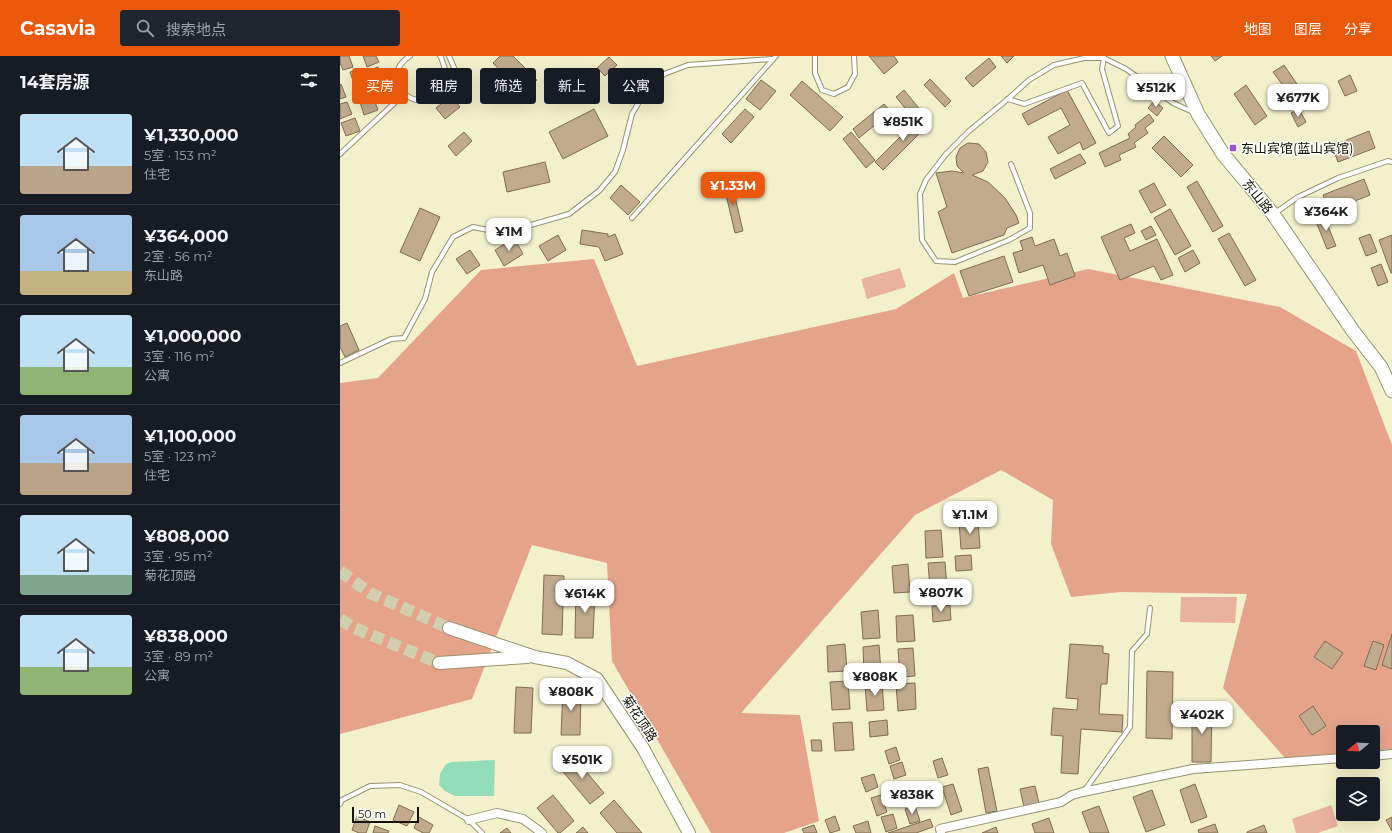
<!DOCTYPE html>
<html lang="zh">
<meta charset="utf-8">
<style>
body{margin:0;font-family:Montserrat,"Noto Sans SC",sans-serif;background:#20242c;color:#f1f3f6;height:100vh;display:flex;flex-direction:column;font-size:15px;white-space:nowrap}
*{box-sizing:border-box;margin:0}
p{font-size:13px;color:#9ea1a6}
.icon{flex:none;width:22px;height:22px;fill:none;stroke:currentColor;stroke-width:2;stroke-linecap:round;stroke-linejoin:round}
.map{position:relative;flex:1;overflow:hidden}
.sheet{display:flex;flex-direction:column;background:#171b24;width:340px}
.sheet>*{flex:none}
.guide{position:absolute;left:12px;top:12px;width:380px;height:36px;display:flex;gap:8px}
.needle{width:26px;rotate:252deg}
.tools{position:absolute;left:996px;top:669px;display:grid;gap:8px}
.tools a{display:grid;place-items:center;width:44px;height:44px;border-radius:4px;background:#171b24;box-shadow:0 4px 16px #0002;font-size:20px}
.scale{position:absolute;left:12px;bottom:10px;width:67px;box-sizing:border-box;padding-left:4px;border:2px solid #131206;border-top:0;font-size:11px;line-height:14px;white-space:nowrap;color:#131206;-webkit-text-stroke:3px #fff;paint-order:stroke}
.price{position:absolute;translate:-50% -34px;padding:0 9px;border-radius:8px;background:#fff;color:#222;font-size:13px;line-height:26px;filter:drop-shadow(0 1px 2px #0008)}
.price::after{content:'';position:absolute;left:50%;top:24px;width:12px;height:9px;margin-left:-6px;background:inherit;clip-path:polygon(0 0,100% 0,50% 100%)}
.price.on{background:#ea580c;color:#fff}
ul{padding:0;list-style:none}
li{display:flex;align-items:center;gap:12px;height:100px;padding:0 20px}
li+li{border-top:1px solid #363941}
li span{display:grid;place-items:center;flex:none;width:112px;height:80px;border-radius:4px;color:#555}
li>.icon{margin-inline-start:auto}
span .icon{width:48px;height:48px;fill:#fffc;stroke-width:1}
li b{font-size:17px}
h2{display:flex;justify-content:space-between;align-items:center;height:48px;padding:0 20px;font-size:17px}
.tag{padding:0 14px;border-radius:4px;background:#171b24;box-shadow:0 4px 16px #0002;font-size:14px;line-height:36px}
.tag.on{background:#ea580c;color:#fff}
header{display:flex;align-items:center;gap:24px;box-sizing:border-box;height:56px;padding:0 20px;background:#ea580c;color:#fff}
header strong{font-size:19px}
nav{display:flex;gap:22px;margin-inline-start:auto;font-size:14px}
.search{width:280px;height:36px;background:#20242c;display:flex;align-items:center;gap:10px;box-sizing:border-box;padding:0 14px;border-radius:4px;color:#9ea1a6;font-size:15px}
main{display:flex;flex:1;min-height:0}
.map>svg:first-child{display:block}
.green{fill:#e8b29e}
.forest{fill:#e5a38a}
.water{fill:#94ddbb}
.building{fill:#c1aa8d;stroke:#816c51}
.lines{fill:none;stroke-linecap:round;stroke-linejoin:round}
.secondary-tunnel{stroke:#d1cfae;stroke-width:12;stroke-dasharray:12 6;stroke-linecap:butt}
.lane-casing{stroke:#969372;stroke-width:6}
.street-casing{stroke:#969372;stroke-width:10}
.secondary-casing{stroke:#969372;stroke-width:14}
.primary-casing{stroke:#969372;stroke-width:15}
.lane{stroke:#fff;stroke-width:4}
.street{stroke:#fff;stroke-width:8}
.secondary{stroke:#fff;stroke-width:12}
.primary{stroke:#fff;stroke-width:13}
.poi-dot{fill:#9d56c9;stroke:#fff;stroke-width:1.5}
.labels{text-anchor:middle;stroke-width:3;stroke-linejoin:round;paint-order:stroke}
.poi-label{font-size:13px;fill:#131206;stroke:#fff;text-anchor:start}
.street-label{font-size:13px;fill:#131206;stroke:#fff}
</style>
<header>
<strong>Casavia</strong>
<div class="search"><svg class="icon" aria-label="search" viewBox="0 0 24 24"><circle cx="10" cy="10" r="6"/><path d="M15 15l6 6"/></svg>搜索地点</div>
<nav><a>地图</a><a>图层</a><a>分享</a></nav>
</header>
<main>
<section class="sheet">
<h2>14套房源<svg class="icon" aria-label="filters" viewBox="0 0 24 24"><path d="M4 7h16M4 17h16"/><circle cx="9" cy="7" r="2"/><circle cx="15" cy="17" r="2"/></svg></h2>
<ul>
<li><span style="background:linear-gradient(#bfe0f5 65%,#b9a48a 0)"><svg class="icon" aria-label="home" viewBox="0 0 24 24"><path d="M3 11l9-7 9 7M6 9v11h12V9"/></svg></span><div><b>¥1,330,000</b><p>5室 · 153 m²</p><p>住宅</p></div></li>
<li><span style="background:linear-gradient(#a9c7e8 70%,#c2b280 0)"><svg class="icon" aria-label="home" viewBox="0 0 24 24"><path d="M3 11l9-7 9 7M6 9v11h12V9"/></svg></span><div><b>¥364,000</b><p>2室 · 56 m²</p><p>东山路</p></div></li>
<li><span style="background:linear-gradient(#bfe0f5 65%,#8fb573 0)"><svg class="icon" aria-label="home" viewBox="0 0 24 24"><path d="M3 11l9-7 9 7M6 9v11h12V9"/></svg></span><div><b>¥1,000,000</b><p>3室 · 116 m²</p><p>公寓</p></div></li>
<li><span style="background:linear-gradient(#a9c7e8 60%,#b9a48a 0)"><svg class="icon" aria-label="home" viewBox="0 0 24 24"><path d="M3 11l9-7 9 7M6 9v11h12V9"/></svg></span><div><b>¥1,100,000</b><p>5室 · 123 m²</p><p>住宅</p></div></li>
<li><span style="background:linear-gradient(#bfe0f5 75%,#7fa58c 0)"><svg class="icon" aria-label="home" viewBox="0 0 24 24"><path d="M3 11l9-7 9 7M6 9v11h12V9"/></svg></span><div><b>¥808,000</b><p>3室 · 95 m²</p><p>菊花顶路</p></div></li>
<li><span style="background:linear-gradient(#bfe0f5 65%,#8fb573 0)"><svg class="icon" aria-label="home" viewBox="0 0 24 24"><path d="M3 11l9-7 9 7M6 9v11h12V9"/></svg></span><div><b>¥838,000</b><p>3室 · 89 m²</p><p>公寓</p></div></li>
</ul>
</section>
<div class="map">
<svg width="1052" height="777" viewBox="0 0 1052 777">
<rect width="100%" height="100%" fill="#f3f0cc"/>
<!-- green -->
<g class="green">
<polygon points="560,212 566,231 527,243 521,223"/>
<polygon points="841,541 897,541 895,567 840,566"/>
<polygon points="991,749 998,770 978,777 956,777 952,763"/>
</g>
<!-- forest -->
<polygon class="forest" points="254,203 297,310 556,253 614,217 623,242 748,213 940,251 1016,295 1052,389 1052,693 1033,695 1033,676 1003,676 1003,697 945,702 883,632 907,538 780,536 731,541 711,488 713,444 661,414 575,459 401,657 460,659 479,765 444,777 371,777 272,605 267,507 192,489 132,643 0,678 0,327 38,322 141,214"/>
<!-- water -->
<polygon class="water" points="155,704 154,740 115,740 105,735 99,729 100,718 106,708 112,706"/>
<!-- building -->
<g class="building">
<polygon points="0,0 9,0 13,11 3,14 0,7"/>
<polygon points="23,0 36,0 39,6 27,11"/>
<polygon points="160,0 173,0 197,24 183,38 153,7"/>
<polygon points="529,0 554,0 558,6 544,18"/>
<polygon points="661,0 674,0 667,7"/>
<polygon points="871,0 882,0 875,5"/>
<polygon points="269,1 277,9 265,20 257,12"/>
<polygon points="649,2 656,11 633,31 625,22"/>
<polygon points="944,9 957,28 947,35 933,16"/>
<polygon points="38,11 43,22 34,26 30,14"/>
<polygon points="20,13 24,24 14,28 10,16"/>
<polygon points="1010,19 1017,35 1005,40 998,25"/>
<polygon points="44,23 50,39 39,43 33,27"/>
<polygon points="590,23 611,45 605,51 584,29"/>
<polygon points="421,24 436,35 420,54 406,43"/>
<polygon points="462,25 503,61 490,75 450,39"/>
<polygon points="25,26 30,38 19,42 15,30"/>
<polygon points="1,28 6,41 0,43 0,29"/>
<polygon points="906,29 927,60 915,69 894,38"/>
<polygon points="564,34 582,56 574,63 556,41"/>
<polygon points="727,34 756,87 743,94 740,86 718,98 708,81 730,69 721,52 688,69 682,58"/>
<polygon points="111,40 120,51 105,63 96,52"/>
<polygon points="33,41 38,54 24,59 20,46"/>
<polygon points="814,45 823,52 817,60 808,52"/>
<polygon points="7,46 12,58 0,63 0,48"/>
<polygon points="544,48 551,56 519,82 513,73"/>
<polygon points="254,53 268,80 223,103 209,76"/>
<polygon points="405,53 414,61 391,87 382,78"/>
<polygon points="959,53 966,66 958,71 951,57"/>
<polygon points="583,58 591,66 543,114 535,106"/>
<polygon points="809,58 814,65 805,72 808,77 794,87 796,91 779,99 781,104 765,111 759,97 790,82 788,78 796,71 795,69"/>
<polygon points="15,62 20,75 6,80 1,67"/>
<polygon points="1029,75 1035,92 998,106 992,90"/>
<polygon points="124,76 132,85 116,100 108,90"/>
<polygon points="511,76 535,104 526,112 503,83"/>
<polygon points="824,80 853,109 841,121 812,92"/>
<polygon points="628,87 639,88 646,96 648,106 643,115 632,119 648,126 665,142 676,159 679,167 667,172 664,179 612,197 598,156 607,151 596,117 612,115 624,117 617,110 616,101 620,92"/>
<polygon points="740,98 746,107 715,123 710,113"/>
<polygon points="205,106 210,126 167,136 163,116"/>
<polygon points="1024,123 1030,139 990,155 983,139"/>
<polygon points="391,124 403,175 395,177 383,126"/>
<polygon points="857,125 883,170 873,176 847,131"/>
<polygon points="814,127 826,149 811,157 799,135"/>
<polygon points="281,129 300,146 288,159 270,142"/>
<polygon points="80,152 100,161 80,205 60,196"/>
<polygon points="830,153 851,190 835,199 814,162"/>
<polygon points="984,160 996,190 987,193 975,163"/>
<polygon points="791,168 795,177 784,182 790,195 817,183 833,219 821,224 814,210 780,224 761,181"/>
<polygon points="811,170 816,179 806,184 801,175"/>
<polygon points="242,174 268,178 268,181 275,178 283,198 265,205 259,191 240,188"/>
<polygon points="889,177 916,224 905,230 878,183"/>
<polygon points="1030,178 1037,196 1026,200 1019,182"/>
<polygon points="218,179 226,194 208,205 199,190"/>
<polygon points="1052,179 1052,217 1051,217 1039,184"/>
<polygon points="692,181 695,190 714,183 720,200 727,197 735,220 710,229 703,209 679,217 673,197 683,194 680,185"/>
<polygon points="174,182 183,198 164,210 155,194"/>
<polygon points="130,194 140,209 127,218 116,203"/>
<polygon points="853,194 860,207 845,216 838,202"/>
<polygon points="664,200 673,226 629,240 620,215"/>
<polygon points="1041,208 1048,226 1038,230 1031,212"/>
<polygon points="7,267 19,294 5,301 0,291 0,270"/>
<polygon points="638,465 640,492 621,493 619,466"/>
<polygon points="601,474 603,501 586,502 585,475"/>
<polygon points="631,499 632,514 616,515 615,500"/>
<polygon points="605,506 607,532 590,533 588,507"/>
<polygon points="568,508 570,536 554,537 552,510"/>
<polygon points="204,519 224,520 222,579 202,578"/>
<polygon points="236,534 255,535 253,582 235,582"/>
<polygon points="610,549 611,564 593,566 592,550"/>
<polygon points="538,554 540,582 523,583 521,556"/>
<polygon points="573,559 575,585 557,586 556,560"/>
<polygon points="1052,578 1052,613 1042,609"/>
<polygon points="985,585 1003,597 992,613 974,601"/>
<polygon points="1033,585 1044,589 1036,614 1024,610"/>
<polygon points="505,588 507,615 488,616 487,590"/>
<polygon points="730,588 763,590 763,597 769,598 767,628 761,628 759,658 783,659 782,676 741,673 738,718 721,717 723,680 711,679 713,652 737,654 738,643 726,642"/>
<polygon points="539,589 541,616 524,618 523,591"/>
<polygon points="573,592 575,620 560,621 558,593"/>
<polygon points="807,615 833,616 832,683 806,682"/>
<polygon points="508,625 510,653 492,654 490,626"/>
<polygon points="542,626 544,654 527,655 525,628"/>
<polygon points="575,627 576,653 558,655 556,628"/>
<polygon points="176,631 193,632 191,677 174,677"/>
<polygon points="223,633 241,634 240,679 221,679"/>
<polygon points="973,650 986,670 972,679 959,660"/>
<polygon points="852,651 872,652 871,706 852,706"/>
<polygon points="547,664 548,679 530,681 529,666"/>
<polygon points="512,666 514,694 495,695 493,667"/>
<polygon points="471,684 481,684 482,695 472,695"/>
<polygon points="556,691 560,704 549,708 545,695"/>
<polygon points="234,701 264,737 250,748 220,712"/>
<polygon points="602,702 608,719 598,722 593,705"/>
<polygon points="562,706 566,719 554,723 550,710"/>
<polygon points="648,711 657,755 646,757 638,713"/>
<polygon points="534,718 538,731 526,736 521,722"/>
<polygon points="613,728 622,755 611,759 602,731"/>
<polygon points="855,728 867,761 851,767 840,734"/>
<polygon points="564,729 570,746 559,750 554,732"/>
<polygon points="695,730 699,747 684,751 680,733"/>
<polygon points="812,734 825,769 806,776 793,741"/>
<polygon points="213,739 234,765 220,777 218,777 197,752"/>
<polygon points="541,739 547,756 537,760 531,742"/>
<polygon points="274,744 302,777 277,777 260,757"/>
<polygon points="59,749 74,756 67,770 53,764"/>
<polygon points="575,750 580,765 570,768 565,753"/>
<polygon points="759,750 769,777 750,777 742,756"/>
<polygon points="553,758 557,772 546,776 541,761"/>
<polygon points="17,760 30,766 26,777 19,777 12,774"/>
<polygon points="495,760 500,774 490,777 485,764"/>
<polygon points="79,761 93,769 89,777 83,777 74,772"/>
<polygon points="1052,761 1052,775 1046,764"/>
<polygon points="709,762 714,777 695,777 692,768"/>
<polygon points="590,763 593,771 576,777 548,777"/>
<polygon points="528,765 531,777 516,777 513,770"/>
<polygon points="875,768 878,777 859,777 858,774"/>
<polygon points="474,769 477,777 464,777 462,773"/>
<polygon points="924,769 927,777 907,777 907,776"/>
<polygon points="35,770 49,775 48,777 33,777"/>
<polygon points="243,771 248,777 236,777"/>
<polygon points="656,771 658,777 642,777"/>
<polygon points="167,772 171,777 160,777"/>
</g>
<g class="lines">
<!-- secondary-tunnel -->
<g class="secondary-tunnel">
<polyline points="0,515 30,537 109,572"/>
<polyline points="0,563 12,571 99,607"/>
</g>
<!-- lane casing -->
<g class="lane-casing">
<g id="lane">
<path d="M70 0C37 21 72 59 98 39 101 37 104 32 107 29L106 16 101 1 100 0"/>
<polyline points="109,0 118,21"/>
<polyline points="475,0 475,17 482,34 494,38 508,31 515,18 514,0"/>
<polyline points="668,43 684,48 742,27 769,77 778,70 762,13 764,2"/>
<polyline points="0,98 64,38"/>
<polyline points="671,108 690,157 690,172 669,184 615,206 596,205 582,184 580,138 586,124 606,98 629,75 668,43 689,24 714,9 744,2 764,2 786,13 833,47 853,56"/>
<polyline points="935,157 958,141 998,122 1048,105 1052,106"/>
<polyline points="292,162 436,0"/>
<polyline points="0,307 51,283 64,282 85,243 92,216 113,181 133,171 163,177 229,158 259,135 275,116 283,94 292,58 302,41 324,18 348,9 432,3"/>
<polyline points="745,734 790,671 792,595 807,578 810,552"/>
<polyline points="0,748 2,744 30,730 60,729 81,736 129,764 142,777"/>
</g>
</g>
<!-- street casing -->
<g class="street-casing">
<g id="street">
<polyline points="1033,700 1052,698"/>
<polyline points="129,764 157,757 183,763 202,777"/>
<polyline points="601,777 600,773 721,746 732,739 743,736 853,713 1003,702"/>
</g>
</g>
<!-- secondary casing -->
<g class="secondary-casing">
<g id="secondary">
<polyline points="109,572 195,601 227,607 257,623 303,692 349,777"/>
<polyline points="99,607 188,601"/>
</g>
</g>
<!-- primary casing -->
<g class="primary-casing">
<polyline id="primary" points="832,0 858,58 883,98 933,158 1013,275 1041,311 1052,335"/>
</g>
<!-- lane -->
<use href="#lane" class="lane"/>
<!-- street -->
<use href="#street" class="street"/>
<!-- secondary -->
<use href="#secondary" class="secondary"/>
<!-- primary -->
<use href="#primary" class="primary"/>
</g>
<!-- markers -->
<rect class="poi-dot" x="889" y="88" width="8" height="8" rx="2"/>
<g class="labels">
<!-- poi labels -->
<g class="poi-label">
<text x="901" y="97">东山宾馆(蓝山宾馆)</text>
</g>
<!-- street labels -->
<g class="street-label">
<text transform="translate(918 140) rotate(51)" y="5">东山路</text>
<text transform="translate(300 662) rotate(57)" y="5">菊花顶路</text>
</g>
</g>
</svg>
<div class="tools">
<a><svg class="needle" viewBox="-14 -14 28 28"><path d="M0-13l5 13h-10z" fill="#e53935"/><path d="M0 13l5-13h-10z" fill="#9ea1a6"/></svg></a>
<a><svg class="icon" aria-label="layers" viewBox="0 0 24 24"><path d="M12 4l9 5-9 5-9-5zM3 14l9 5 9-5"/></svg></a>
</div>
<div class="scale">50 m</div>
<b class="price" style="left:816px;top:52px">¥512K</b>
<b class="price" style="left:958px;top:62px">¥677K</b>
<b class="price" style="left:563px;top:86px">¥851K</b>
<b class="price on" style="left:393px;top:150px">¥1.33M</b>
<b class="price" style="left:986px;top:176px">¥364K</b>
<b class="price" style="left:169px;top:196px">¥1M</b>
<b class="price" style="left:630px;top:479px">¥1.1M</b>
<b class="price" style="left:601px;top:557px">¥807K</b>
<b class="price" style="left:245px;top:558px">¥614K</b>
<b class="price" style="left:535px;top:641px">¥808K</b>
<b class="price" style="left:231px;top:656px">¥808K</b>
<b class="price" style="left:862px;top:679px">¥402K</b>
<b class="price" style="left:242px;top:724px">¥501K</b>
<b class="price" style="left:572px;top:759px">¥838K</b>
<div class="guide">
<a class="tag on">买房</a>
<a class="tag">租房</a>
<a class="tag">筛选</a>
<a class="tag">新上</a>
<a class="tag">公寓</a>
</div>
</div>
</main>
